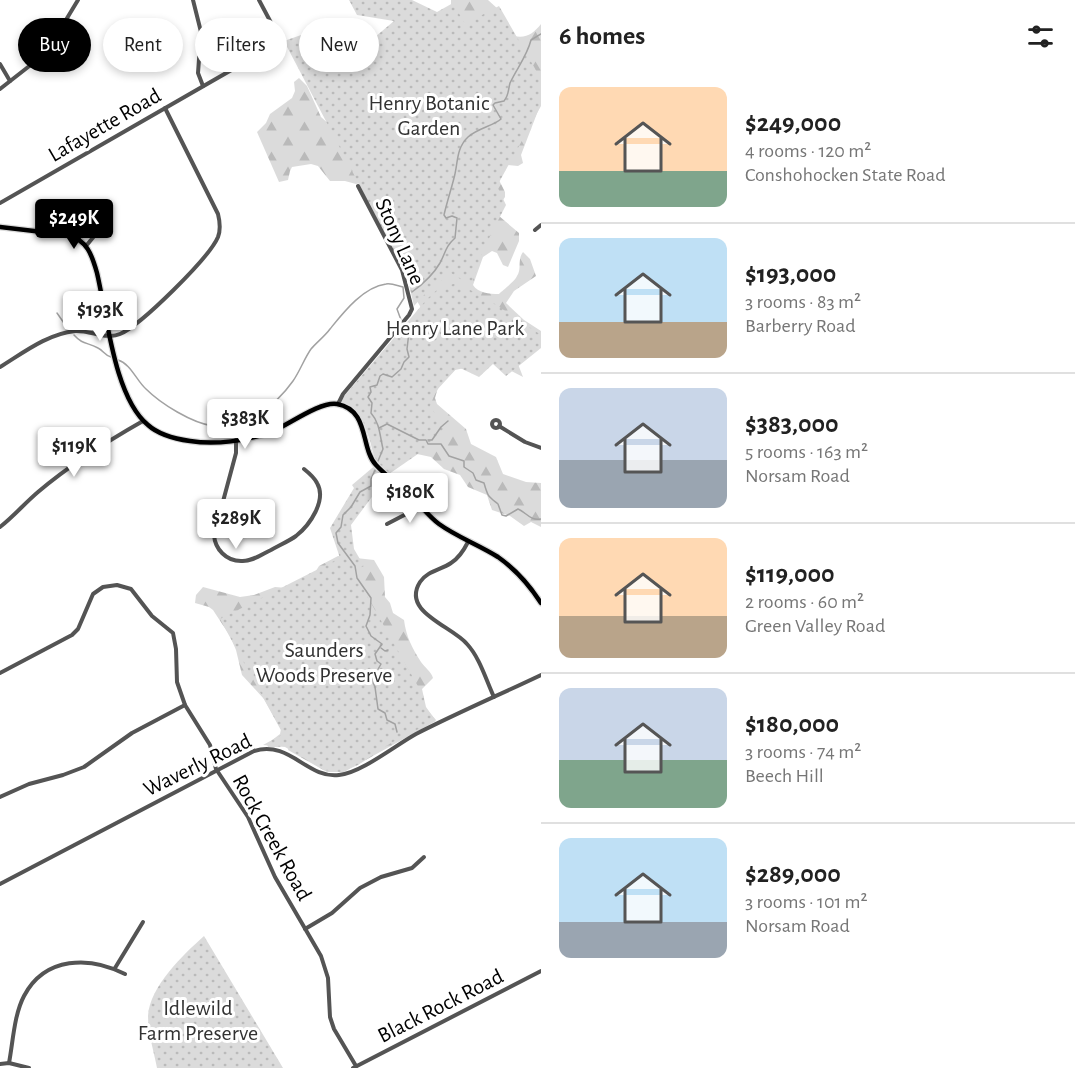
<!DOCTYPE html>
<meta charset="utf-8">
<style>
body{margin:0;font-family:"Alegreya Sans",sans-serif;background:#f2f2f2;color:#222;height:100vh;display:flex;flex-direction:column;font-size:22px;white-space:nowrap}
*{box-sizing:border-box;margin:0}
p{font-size:20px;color:#767676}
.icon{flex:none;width:33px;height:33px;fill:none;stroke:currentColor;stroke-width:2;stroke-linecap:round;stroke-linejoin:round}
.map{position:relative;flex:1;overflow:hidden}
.sheet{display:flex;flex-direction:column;background:#fff;width:534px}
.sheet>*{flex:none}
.top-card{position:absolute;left:18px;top:18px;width:432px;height:54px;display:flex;gap:12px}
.price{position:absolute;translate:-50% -51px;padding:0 14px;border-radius:6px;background:#fff;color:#222;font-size:20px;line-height:39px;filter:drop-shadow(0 2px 3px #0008)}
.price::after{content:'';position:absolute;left:50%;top:36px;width:18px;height:14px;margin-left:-9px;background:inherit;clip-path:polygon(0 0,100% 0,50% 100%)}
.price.on{background:#000;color:#fff}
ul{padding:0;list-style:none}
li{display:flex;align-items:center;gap:18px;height:150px;padding:0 18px}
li+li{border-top:2px solid #e0e0e0}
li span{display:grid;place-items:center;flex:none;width:168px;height:120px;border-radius:12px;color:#555}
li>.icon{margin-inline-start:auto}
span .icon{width:72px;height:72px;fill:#fffc;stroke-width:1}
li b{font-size:26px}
h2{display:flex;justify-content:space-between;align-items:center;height:72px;padding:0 18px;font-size:26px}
.chip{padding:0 21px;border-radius:27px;background:#fff;box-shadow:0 3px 9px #0003;font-size:21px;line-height:54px}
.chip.on{background:#000;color:#fff}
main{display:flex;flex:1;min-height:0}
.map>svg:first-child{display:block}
.forest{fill:url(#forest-firs)}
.park{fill:url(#park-dots)}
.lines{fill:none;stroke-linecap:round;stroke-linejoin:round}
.stream{stroke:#a2a2a2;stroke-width:1.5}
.major-casing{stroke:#dbdbdb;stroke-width:7}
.minor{stroke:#545454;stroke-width:4}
.major{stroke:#000;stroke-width:4.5}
.labels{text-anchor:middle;stroke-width:6;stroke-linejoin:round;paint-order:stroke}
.park-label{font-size:22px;fill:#323232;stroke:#fff}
.street-label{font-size:22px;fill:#000;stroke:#fff}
</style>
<main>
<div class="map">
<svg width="541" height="1068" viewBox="0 0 541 1068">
<defs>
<pattern id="forest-firs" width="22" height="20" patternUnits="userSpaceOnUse" patternTransform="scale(1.5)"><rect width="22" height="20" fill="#dbdbdb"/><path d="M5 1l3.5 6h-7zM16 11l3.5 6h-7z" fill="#bababa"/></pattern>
<pattern id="park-dots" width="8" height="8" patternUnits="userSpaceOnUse" patternTransform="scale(1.5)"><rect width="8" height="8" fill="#dbdbdb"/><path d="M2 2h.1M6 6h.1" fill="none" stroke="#bababa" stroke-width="1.8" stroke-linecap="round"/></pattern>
</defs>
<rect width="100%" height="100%" fill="#fff"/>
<!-- forest -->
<g class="forest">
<path d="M451 0H488L498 9 514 36C526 39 534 33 541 24V103L521 155 523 163 518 166 507 165 499 180 505 192V197L499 206V216L519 233V241L508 267 503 265 497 253 492 251 483 257 473 285C478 293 489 294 499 294 503 290 515 281 517 276 522 269 517 260 523 252L530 259 536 276 514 291 506 303 524 320 541 331V346L518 364 523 377 494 362 455 370 440 384 437 391 435 398 437 404 466 429 471 444 496 457 503 474 526 482 541 483V527L531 522 524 526 510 516 492 510 487 495 468 487 460 475 444 469 431 457 417 454 369 431 421 313 420 306 412 293 469 28 451 12Z"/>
<polygon points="299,78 307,86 321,117 330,125 361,183 356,184 345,181 330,181 318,166 311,164 292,167 290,171 288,180 279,182 257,132 266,123 270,114 292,98 295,91 294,82"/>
<path d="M338 556 374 560 384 577 385 597 390 603 393 613 404 620C406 636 412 648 421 662 425 668 431 671 433 678L422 689 426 707 436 721 344 772H327L288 750 294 729 289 705 284 743 280 747H268L267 744 280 734 281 729 264 699 242 675 236 650 230 636 213 610 209 607 195 603 196 595 203 587 240 597 254 595 275 587 287 588 314 574 319 566Z"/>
</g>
<!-- park -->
<g class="park">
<polygon points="349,0 412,0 437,12 453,3 465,24 499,6 541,79 541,106 497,186 506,205 483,250 471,286 451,273 424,295 414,306 407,276 284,41 347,19 375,37 394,21 357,15"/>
<path d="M457 283 489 300 541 335V348L506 376 493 364 479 377 458 367 436 391 430 406 446 429 441 438 389 474 351 525 354 549 364 566 353 571 424 697V706L436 720 391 743 358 765 340 772 324 770 285 747 263 745 283 734 220 619 340 558 330 528 354 488 352 485 378 463C372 455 372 445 368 435 364 421 353 408 340 401L427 299 439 288Z"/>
<path d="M204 936 283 1068H157C154 1052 148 1033 148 1016 150 986 183 955 204 936Z"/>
</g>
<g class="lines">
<!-- stream -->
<g class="stream">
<path d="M412 292C423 284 433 275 440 263 446 252 445 247 455 238L457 218 452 216 446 218 444 215C447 202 451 190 454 178 458 164 456 148 468 137 478 128 493 126 501 119L493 105 495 103 504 101C509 95 508 90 510 83 517 68 527 56 531 40L541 34"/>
<polyline points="57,313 66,326"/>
<path d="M74 335C83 345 87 342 98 348 104 351 104 355 111 357"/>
<path d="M118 360C131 364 136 380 146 389 161 404 192 423 213 426 244 431 276 405 293 381 300 371 304 359 311 349 317 342 325 336 330 329 343 313 363 287 386 284 392 283 398 286 403 287L404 298 397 309 401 320"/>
<path d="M379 428 387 424 419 440H426L428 444H441L449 456 464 461V467L473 473 476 480 484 483C488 497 488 496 498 504L502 515 506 516 518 509C526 512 530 521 541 519"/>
<polyline points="428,440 432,440 441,427 448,421"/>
<path d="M378 461 383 449C380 437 380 423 371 413L372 403 368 397 371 392 370 387 377 385 380 376 383 374 392 377 401 369 404 362 409 357 407 349 409 332 404 324"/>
<polyline points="375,470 371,479 371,486 360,492 351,507 343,515 341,527 336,533 338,543 355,566 357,578 371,598 370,615 366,626 371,636 382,644 375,654 377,661 381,664 372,680 375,687 378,709 385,713 387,720 395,724 397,732"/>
<polyline points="381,648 385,651 388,650"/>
</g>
<!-- major casing -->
<g class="major-casing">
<path id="major" d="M0 227 68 235C87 240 92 255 97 273 107 315 114 397 148 425 159 435 176 439 190 441 215 445 247 441 271 432 287 426 320 401 337 404 370 410 360 448 376 465 386 476 399 485 410 495 420 504 428 516 439 524 457 537 479 545 498 557 515 569 530 586 541 603"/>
</g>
<!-- minor -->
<g class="minor">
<polyline points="193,0 201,32 198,73 203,86"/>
<polyline points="0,64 10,81"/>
<polyline points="0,89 46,53 78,0"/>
<polyline points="0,203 275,45 278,41 277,34 259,0"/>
<polyline points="535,230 541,225"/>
<polyline points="86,246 100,229 111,222"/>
<path d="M0 367C23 353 47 334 75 331 90 330 107 340 120 334 141 325 209 258 218 237 221 229 220 222 218 214L165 108"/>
<polyline points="338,404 343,394 409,315 412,309 402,270 358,186"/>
<circle cx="496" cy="424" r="4"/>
<polyline points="499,426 525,442 541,448"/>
<path d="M236 440V453L214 535C215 549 226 561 241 561 252 562 262 554 271 550 280 545 289 541 296 536 310 525 327 500 317 483 314 477 309 473 304 469"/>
<polyline points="387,524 412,511 419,504"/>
<path d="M0 527C14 516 25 503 38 492 71 464 106 442 143 421"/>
<path d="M468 542C464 550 459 558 451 563 441 570 427 571 420 582 401 612 452 626 467 644 480 658 486 680 494 697"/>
<polyline points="0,673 72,635 78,629 93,594 103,587 117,585 131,589 152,616 173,633 176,649 177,682 185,705 210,745 216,769 248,817 275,877 321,956 328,978 330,1017 334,1029 356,1066"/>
<polyline points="0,797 29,784 63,775 84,767 132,733 185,705"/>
<path d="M0 884 254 751C290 740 307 779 339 775 361 773 396 745 416 734 457 713 499 695 541 675"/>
<polyline points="305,929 332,913 360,888 381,877 412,868 424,857"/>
<polyline points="115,968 143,922"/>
<path d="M9 1063C13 1042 14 1015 24 996 45 956 90 956 125 974"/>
<polyline points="0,1064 9,1063 29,1068"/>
<polyline points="353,1068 541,971"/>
</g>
<!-- major -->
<use href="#major" class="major"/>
</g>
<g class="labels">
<!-- park labels -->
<g class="park-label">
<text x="429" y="110">Henry Botanic<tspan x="429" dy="25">Garden</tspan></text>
<text x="455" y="335">Henry Lane Park</text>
<text x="324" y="657">Saunders<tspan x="324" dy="25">Woods Preserve</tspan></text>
<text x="198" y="1015">Idlewild<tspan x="198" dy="25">Farm Preserve</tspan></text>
</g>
<!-- street labels -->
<g class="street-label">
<text transform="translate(104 124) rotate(-30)" y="8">Lafayette Road</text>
<text transform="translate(401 241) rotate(66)" y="8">Stony Lane</text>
<text transform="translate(197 764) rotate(-26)" y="8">Waverly Road</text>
<text transform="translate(273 837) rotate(61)" y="8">Rock Creek Road</text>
<text transform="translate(440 1005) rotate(-27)" y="8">Black Rock Road</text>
</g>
</g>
</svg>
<b class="price on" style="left:74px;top:250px">$249K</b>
<b class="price" style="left:100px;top:342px">$193K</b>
<b class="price" style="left:245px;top:450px">$383K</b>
<b class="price" style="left:74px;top:478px">$119K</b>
<b class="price" style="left:410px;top:524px">$180K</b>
<b class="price" style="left:236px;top:550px">$289K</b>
<div class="top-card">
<a class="chip on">Buy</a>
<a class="chip">Rent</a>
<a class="chip">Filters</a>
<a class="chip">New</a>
</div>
</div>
<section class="sheet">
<h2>6 homes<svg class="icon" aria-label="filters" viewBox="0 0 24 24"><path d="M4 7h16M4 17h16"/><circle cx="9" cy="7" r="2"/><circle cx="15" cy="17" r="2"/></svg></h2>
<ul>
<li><span style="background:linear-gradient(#ffd9b3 70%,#7fa58c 0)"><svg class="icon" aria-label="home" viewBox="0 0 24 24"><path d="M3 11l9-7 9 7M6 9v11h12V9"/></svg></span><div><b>$249,000</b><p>4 rooms · 120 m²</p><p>Conshohocken State Road</p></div></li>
<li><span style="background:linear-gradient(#bfe0f5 70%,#b9a48a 0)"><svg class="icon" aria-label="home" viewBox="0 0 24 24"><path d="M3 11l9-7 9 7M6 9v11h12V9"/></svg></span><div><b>$193,000</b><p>3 rooms · 83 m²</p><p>Barberry Road</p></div></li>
<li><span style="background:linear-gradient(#c9d6e8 60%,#9aa5b1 0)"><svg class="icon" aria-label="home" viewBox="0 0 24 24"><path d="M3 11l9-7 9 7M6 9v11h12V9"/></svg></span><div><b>$383,000</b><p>5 rooms · 163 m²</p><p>Norsam Road</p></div></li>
<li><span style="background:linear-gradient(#ffd9b3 65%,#b9a48a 0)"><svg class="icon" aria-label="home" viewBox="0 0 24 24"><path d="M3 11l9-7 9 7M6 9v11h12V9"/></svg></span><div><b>$119,000</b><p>2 rooms · 60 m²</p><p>Green Valley Road</p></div></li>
<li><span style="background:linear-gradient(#c9d6e8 60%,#7fa58c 0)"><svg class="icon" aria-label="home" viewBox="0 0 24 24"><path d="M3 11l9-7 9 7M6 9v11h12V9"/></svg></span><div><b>$180,000</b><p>3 rooms · 74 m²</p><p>Beech Hill</p></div></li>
<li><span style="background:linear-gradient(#bfe0f5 70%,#9aa5b1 0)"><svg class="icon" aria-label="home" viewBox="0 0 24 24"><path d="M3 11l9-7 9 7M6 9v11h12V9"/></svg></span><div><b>$289,000</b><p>3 rooms · 101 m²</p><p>Norsam Road</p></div></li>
</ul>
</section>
</main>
